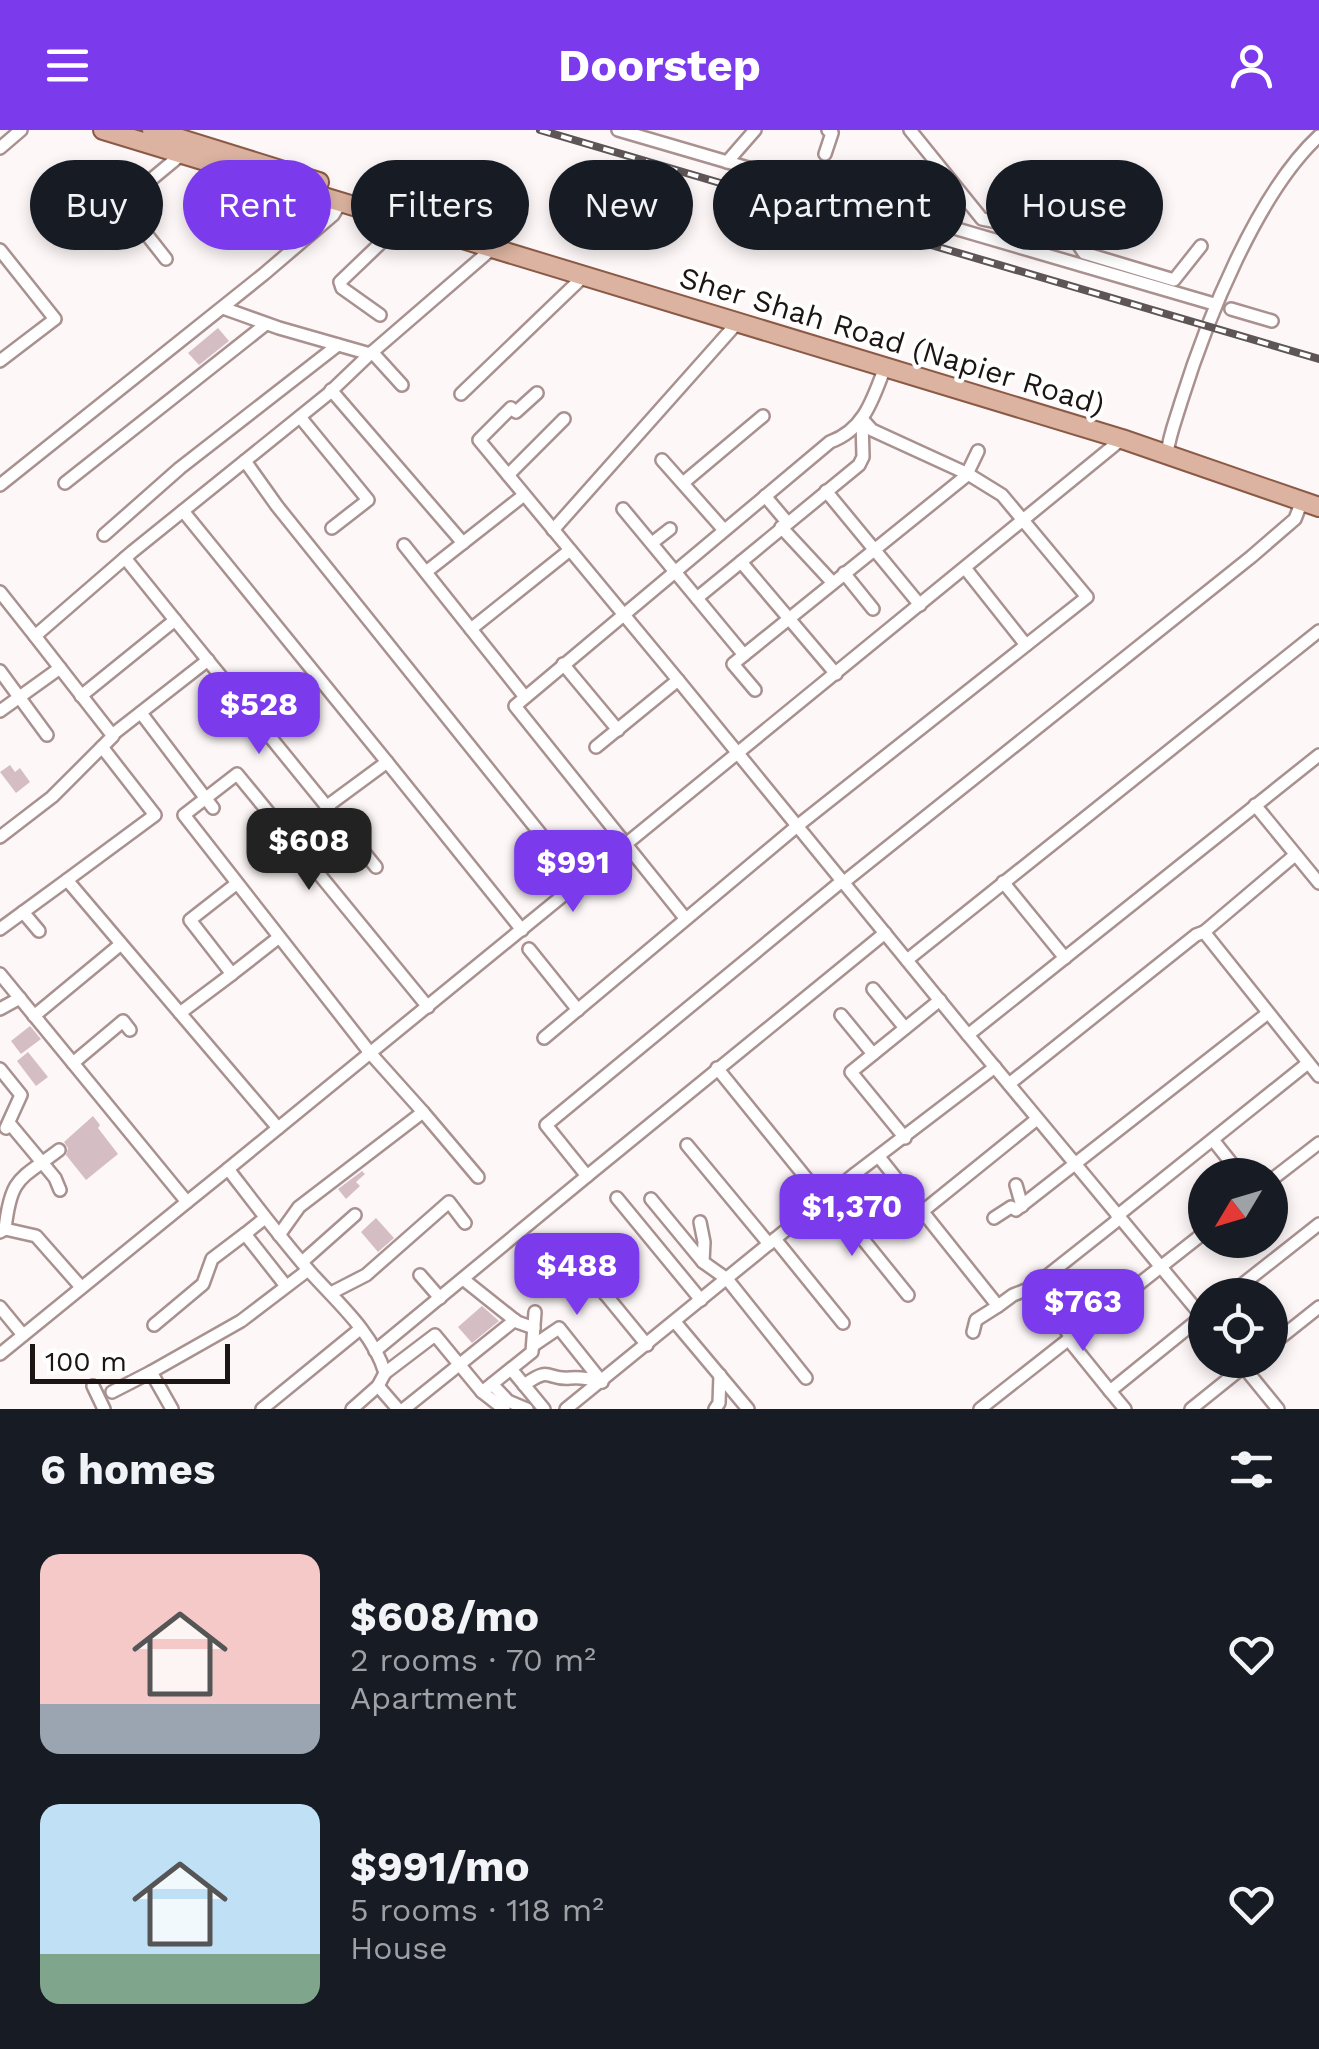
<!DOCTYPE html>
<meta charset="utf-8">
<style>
body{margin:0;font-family:"Work Sans",sans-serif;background:#20242c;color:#f1f3f6;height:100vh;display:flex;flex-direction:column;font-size:38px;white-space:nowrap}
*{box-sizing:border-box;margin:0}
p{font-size:32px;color:#9ea1a6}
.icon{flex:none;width:55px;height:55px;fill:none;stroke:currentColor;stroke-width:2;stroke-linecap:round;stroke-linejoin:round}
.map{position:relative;height:1279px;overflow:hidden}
.details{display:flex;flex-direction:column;background:#171b24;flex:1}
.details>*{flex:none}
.top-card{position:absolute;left:30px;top:30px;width:1260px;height:90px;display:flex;gap:20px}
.needle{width:65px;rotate:232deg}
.controls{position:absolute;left:1188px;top:1028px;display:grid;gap:20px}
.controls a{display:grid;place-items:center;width:100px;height:100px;border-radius:50%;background:#171b24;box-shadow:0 5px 15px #0003;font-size:50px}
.scale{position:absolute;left:30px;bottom:25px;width:200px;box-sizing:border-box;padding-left:10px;border:5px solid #1d1414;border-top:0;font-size:28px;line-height:35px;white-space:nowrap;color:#1d1414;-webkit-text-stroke:8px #fff;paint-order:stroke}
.price{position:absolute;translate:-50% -85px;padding:0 22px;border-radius:20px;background:#7c3aed;color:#fff;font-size:32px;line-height:65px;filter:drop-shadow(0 2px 5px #0008)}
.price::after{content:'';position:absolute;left:50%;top:60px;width:30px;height:22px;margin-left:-15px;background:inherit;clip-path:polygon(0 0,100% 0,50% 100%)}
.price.current{background:#222;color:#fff}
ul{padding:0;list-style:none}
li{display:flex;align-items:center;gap:30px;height:250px;padding:0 40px}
li span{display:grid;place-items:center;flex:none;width:280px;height:200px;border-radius:20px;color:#555}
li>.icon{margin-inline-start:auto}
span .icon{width:120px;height:120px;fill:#fffc;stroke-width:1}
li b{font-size:42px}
h2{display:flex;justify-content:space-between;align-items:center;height:120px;padding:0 40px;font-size:42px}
.chip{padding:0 35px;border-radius:45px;background:#171b24;box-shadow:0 5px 15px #0003;font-size:35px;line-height:90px}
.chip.current{background:#7c3aed;color:#fff}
header{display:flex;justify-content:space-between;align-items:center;height:130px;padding:0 40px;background:#7c3aed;color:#fff;font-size:45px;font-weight:700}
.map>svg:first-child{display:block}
.building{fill:#d5bdc4}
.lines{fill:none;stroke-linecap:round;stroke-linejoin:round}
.street-casing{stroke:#a99190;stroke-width:16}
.primary-casing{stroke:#8a5a46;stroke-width:22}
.street{stroke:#fff;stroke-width:11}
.primary{stroke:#dcb3a0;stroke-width:18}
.rail-casing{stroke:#5e5656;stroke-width:8}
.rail{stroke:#fff;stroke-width:4;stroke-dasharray:11;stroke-linecap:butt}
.labels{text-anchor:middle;stroke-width:8;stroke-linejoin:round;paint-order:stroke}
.street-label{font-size:30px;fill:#1d1414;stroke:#fff}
</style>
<header><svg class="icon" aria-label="menu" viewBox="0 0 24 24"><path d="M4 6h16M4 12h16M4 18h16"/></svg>Doorstep<svg class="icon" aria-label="person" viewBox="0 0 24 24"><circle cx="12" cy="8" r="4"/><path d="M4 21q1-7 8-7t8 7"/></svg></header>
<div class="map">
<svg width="1319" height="1279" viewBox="0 0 1319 1279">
<rect width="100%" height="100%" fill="#fdf7f7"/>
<!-- building -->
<g class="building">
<polygon points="218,198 229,211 199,235 188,223"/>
<polygon points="10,635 15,642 20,638 30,652 16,663 0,642"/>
<polygon points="30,896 41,909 21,924 11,911"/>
<polygon points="28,922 48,947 36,956 17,931"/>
<polygon points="93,986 100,995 98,998 118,1024 86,1050 66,1025 68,1018 64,1012"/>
<polygon points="362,1041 365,1044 356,1052 360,1056 346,1069 338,1059"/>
<polygon points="376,1088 394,1108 378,1122 361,1102"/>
<polygon points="482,1176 499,1191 472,1213 458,1197"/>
</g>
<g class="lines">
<!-- street casing -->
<g class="street-casing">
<g id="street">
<polyline points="618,0 1214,174"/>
<polyline points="910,0 982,89 1074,108 1084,123 1174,150 1201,116"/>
<polyline points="0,18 21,0"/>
<polyline points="825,24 832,3 828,0"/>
<polyline points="727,32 755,0"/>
<polyline points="121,72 166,129"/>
<polyline points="59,78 79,63 124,72 182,24"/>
<polyline points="0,120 55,189 0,231"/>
<polyline points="223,178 279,198 370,224 494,117"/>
<polyline points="1231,179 1272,191"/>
<polyline points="380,185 342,158 340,152 388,106 397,88"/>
<polyline points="331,260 463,413"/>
<polyline points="537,263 516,282 511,278 479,310 678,550 596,617"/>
<polyline points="461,264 585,145"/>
<polyline points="300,287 368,370 332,398"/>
<path d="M1167 324C1169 306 1176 289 1181 272 1206 192 1257 63 1319 6"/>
<polyline points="662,330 724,400"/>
<polyline points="245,331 277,376 580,753"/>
<polyline points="508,345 564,289"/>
<polyline points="65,353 266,194"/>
<polyline points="683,353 763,286"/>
<polyline points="0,355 264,144 333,85 341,72"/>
<polyline points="826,361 920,475"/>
<polyline points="765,366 787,392"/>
<polyline points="623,379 744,525 733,534 755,560"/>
<polyline points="183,381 387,632 326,677"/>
<polyline points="781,397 833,453"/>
<polyline points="553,400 738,192"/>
<polyline points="104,405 180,338 338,215"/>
<polyline points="652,413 670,399"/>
<polyline points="404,415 525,567"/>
<polyline points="741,432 859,335 863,327 862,289"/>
<polyline points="965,438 1026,515"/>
<polyline points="426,442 524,365"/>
<polyline points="844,443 873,479"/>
<polyline points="0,462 35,506 132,422 328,264 372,222 402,255"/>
<polyline points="697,468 741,432 836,544"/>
<polyline points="175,490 376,737"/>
<polyline points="471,499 570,420"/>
<polyline points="744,525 966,346 978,321"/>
<polyline points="563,534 618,600"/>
<polyline points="0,541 47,605"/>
<polyline points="678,550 968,905"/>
<polyline points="81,566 175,490 125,428"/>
<polyline points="0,581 60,538"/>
<polyline points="141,583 213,678"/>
<polyline points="112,605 208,530"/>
<polyline points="102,617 155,685 67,750 180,883"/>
<polyline points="387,632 522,800"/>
<polyline points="1255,675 1319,753"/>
<polyline points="0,707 52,667 113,606 35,506"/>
<polyline points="842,751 546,995 587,1046 885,803"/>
<polyline points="844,752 1251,427 1295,389 1302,371"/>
<polyline points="1003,752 1065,828"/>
<polyline points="236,754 190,790 232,844 278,808"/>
<polyline points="23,782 39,801"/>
<path d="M685 788 515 576 830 312C864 300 873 269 885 237"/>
<polyline points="0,799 67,750"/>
<polyline points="1204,802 1295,725"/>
<polyline points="529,819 578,880"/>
<polyline points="907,830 1319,501"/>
<polyline points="0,844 187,1072 228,1039"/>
<polyline points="232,844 180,883 278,998"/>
<polyline points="873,859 905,898"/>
<polyline points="0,879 20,868"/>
<polyline points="841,885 873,924"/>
<polyline points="34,886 121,814"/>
<polyline points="544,908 796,697 1087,467 1002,365 968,344 872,300 862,289"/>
<polyline points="73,933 123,891 130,900"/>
<polyline points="717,938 824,1070"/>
<polyline points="0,939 21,965 6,998"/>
<polyline points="1009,954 1196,805 1204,802 1319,946"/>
<polyline points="423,982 371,924 184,685 237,644 428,877"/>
<polyline points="10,994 55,1048 60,1060"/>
<polyline points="905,1008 851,942 940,870"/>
<polyline points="1213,1010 1241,1045"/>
<polyline points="687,1015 769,1114"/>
<polyline points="879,1027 998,1176 976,1190 973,1202"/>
<polyline points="1270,1051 1319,1013"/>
<polyline points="1016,1055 1022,1076"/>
<polyline points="828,1066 908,1165"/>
<polyline points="617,1068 701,1170"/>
<polyline points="651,1069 703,1132 727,1149 806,1248"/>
<polyline points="923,1081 1037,989"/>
<polyline points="1117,1086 1308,933"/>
<polyline points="265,1088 245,1104 286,1156"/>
<polyline points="994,1088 1011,1077 1016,1080 1268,883"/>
<polyline points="700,1092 704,1112 703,1132"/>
<polyline points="5,1099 36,1106 81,1157"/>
<path d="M0 1102 5 1099C11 1046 20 1050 59 1020"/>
<polyline points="279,1105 299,1077 423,982 478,1047"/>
<polyline points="775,1109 843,1193"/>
<polyline points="570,1121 647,1215"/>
<polyline points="302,1132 355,1085"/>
<polyline points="420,1145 440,1168"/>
<polyline points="463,1149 517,1192 534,1198"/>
<polyline points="1033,1157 1071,1207"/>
<polyline points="331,1163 366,1145 449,1072 465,1093"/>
<polyline points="606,1165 630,1144"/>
<polyline points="1229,1165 1319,1094"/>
<polyline points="998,1176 1013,1165 1033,1157 1119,1089"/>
<polyline points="0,1177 23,1205"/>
<polyline points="1205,1190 968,905 1319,625"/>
<polyline points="675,1192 748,1279"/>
<polyline points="154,1195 203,1154 212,1129 245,1104"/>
<polyline points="1068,1209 1110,1261 1205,1184"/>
<polyline points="534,1215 559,1198 602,1252"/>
<polyline points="1270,1216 1319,1177"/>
<polyline points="375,1221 587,1046"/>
<polyline points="0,1224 187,1072"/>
<polyline points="1238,1230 1278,1279"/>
<polyline points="511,1239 544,1279"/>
<polyline points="385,1243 435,1205 482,1262 532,1222 535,1182"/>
<polyline points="492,1254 508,1271 527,1279"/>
<path d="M524 1255C552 1235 545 1250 570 1248 582 1247 590 1249 602 1252"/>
<polyline points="93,1256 104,1279"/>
<polyline points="378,1256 398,1279"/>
<polyline points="1110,1261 1125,1279"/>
<polyline points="112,1262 151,1242"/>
<polyline points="482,1262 504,1279"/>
<polyline points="172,1279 151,1242 241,1191 308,1140"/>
<polyline points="262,1279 360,1199"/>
<path d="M352 1279 378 1256 385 1243C373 1203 338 1173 311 1143 282 1110 255 1074 228 1039L1122 309"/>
<polyline points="404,1279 515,1190"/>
<polyline points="566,1279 856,1043 995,937"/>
<polyline points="715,1279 719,1273 720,1245"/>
<polyline points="980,1279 1205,1102"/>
<polyline points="1191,1279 1252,1230"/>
</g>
</g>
<!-- primary casing -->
<g class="primary-casing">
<g id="primary">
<polyline points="103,0 1122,309 1319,377"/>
<polyline points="152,0 319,52"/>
</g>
</g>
<!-- street -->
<use href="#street" class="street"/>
<!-- primary -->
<use href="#primary" class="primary"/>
<!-- rail casing -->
<g class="rail-casing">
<polyline id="rail" points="540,0 1319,229"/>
</g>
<!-- rail -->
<use href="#rail" class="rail"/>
</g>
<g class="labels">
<!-- street labels -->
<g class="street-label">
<text transform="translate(892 211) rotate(17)" y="10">Sher Shah Road (Napier Road)</text>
</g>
</g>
</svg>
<div class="controls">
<a><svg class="needle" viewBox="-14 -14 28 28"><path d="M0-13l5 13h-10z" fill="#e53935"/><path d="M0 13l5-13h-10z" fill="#9ea1a6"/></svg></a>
<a><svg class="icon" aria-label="locate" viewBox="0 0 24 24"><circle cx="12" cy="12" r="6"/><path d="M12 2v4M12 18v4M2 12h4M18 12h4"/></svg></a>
</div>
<div class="scale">100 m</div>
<b class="price" style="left:259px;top:627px">$528</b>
<b class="price current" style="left:309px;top:763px">$608</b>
<b class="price" style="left:573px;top:785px">$991</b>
<b class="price" style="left:852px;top:1129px">$1,370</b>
<b class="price" style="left:577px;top:1188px">$488</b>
<b class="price" style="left:1083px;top:1224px">$763</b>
<div class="top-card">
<a class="chip">Buy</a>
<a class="chip current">Rent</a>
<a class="chip">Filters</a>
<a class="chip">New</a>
<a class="chip">Apartment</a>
<a class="chip">House</a>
</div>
</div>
<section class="details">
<h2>6 homes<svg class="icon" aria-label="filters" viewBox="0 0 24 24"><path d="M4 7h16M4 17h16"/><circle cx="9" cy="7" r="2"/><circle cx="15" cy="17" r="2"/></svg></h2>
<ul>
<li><span style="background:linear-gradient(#f6c9c9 75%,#9aa5b1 0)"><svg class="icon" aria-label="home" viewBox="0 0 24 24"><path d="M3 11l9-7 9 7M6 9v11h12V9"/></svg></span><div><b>$608/mo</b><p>2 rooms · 70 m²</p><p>Apartment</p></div><svg class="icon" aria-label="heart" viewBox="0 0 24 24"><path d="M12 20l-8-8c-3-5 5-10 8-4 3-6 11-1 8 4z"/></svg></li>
<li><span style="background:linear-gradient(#bfe0f5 75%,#7fa58c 0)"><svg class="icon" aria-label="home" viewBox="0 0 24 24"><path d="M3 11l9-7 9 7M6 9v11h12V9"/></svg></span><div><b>$991/mo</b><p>5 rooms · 118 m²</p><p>House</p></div><svg class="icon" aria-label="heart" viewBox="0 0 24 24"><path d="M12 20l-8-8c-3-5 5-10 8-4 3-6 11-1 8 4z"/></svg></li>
</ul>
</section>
